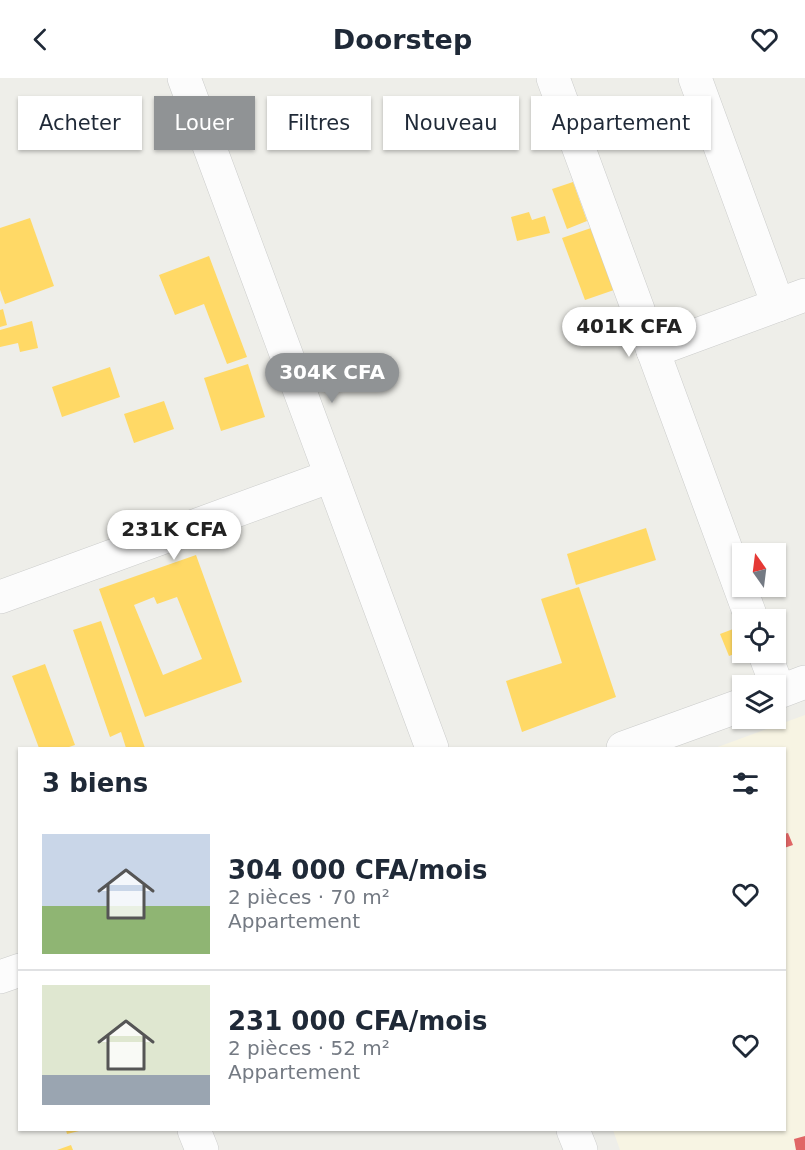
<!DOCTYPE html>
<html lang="fr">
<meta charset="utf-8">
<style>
body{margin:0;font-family:"DejaVu Sans",sans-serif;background:#f6f6f7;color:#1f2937;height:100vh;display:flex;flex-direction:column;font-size:22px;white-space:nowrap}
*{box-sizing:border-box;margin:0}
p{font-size:20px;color:#747a83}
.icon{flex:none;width:33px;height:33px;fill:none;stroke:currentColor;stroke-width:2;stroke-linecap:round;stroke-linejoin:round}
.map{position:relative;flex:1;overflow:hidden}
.details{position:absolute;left:18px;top:669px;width:768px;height:384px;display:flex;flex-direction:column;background:#fff;border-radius:0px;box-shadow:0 2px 4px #0004}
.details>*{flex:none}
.banner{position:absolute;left:18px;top:18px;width:770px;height:54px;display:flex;gap:12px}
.needle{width:39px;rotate:346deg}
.controls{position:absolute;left:732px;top:465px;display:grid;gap:12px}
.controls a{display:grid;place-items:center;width:54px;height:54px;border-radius:0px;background:#fff;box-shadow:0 2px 4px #0004;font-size:30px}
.price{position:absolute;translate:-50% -51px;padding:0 14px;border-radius:21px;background:#fff;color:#222;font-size:20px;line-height:39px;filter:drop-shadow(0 2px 3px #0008)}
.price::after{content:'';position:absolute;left:50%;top:36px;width:18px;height:14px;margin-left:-9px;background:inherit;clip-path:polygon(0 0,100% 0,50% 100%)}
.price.on{background:#909395;color:#fff}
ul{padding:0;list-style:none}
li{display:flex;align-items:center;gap:18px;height:150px;padding:0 24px}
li+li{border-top:2px solid #e0e1e3}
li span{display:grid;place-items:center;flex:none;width:168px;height:120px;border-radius:0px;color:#555}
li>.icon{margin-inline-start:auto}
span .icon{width:72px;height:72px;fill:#fffc;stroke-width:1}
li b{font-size:26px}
h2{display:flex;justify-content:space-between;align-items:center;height:72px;padding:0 24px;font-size:26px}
.pill{padding:0 21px;border-radius:0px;background:#fff;box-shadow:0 2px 4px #0004;font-size:21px;line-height:54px}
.pill.on{background:#909395;color:#fff}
header{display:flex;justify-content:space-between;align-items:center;height:78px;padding:0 24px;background:#fff;font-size:27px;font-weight:800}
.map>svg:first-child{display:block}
.commercial{fill:#f7f4e3}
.homes{fill:#ffd966;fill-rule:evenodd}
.shops{fill:#e06666}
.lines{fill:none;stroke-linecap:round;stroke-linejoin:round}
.minor-casing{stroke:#cbcccb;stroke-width:34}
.minor{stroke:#fcfcfc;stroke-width:33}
</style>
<header><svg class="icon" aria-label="back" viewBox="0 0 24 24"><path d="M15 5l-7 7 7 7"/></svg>Doorstep<svg class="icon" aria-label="heart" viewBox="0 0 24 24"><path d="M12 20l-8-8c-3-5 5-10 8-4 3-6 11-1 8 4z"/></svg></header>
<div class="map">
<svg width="805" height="1072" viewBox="0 0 805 1072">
<rect width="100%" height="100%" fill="#eeeee9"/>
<!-- commercial -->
<polygon class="commercial" points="805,637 805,1072 620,1072 613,1052 784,1052 784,670 715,670"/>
<!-- homes -->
<g class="homes">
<polygon points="573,104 587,143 567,151 552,111"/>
<polygon points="529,134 532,142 545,138 550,155 517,163 511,139"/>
<polygon points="30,140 54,208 5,226 0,212 0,150"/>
<polygon points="591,150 614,212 585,222 562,160"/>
<polygon points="209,178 247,279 227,286 204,226 175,237 159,197"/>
<polygon points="3,231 7,247 0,249 0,232"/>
<polygon points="32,243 38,270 20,274 18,265 0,269 0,252"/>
<polygon points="248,286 265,339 221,353 204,300"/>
<polygon points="110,289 120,319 62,339 52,309"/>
<polygon points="164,323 174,351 134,365 124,336"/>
<polygon points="646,450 656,482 576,507 567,476"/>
<path d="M196 477 242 604 145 639 99 511ZM154 519 157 526 177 519 202 581 163 597 134 527Z"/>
<polygon points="579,509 616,619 522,654 506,603 562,585 541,521"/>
<polygon points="101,543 145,670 126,670 121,654 110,659 73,552"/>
<polygon points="741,548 742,573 729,578 720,556"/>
<polygon points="45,586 75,667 66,670 39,670 12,598"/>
<polygon points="66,1052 83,1052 67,1056"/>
<polygon points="71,1067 73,1072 57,1072"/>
</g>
<!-- shops -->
<g class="shops">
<polygon points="788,755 793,767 784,770 784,756"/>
<polygon points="805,1058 805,1072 796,1072 794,1061"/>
</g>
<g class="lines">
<!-- minor casing -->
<g class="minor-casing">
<g id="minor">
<polyline points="184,0 432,670"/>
<polyline points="553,0 752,542"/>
<polyline points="695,0 778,227"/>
<polyline points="653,273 805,217"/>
<polyline points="0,519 331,398"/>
<polyline points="764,574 779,613"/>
<polyline points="776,615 805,604"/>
<polyline points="623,670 742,627"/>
<polyline points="0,899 20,892"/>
<polyline points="194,1052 202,1072"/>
<polyline points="573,1052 581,1072"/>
</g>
</g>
<!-- minor -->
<use href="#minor" class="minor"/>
</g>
</svg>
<div class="controls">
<a><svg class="needle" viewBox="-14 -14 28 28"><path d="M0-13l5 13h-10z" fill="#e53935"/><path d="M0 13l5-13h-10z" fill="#747a83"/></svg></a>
<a><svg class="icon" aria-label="locate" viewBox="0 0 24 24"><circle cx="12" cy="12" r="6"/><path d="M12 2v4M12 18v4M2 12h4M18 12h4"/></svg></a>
<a><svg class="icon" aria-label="layers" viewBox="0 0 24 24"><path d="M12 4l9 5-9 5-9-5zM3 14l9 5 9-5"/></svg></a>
</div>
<b class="price" style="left:629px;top:280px">401K CFA</b>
<b class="price on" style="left:332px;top:326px">304K CFA</b>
<b class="price" style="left:174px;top:483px">231K CFA</b>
<div class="banner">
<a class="pill">Acheter</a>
<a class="pill on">Louer</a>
<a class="pill">Filtres</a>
<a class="pill">Nouveau</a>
<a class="pill">Appartement</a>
</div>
<section class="details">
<h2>3 biens<svg class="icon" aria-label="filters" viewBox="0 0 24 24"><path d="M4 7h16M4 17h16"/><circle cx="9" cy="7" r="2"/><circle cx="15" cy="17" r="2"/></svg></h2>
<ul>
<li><span style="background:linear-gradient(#c9d6e8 60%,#8fb573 0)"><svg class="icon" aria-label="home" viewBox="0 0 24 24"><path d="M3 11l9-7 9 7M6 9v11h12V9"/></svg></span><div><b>304 000 CFA/mois</b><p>2 pièces · 70 m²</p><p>Appartement</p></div><svg class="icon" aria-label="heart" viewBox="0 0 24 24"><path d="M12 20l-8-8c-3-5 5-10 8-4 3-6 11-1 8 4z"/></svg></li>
<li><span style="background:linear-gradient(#dfe7d0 75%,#9aa5b1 0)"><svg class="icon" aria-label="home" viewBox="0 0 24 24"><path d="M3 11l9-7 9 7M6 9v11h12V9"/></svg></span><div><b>231 000 CFA/mois</b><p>2 pièces · 52 m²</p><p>Appartement</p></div><svg class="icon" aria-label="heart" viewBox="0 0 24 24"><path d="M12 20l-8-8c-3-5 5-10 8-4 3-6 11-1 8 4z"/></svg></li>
</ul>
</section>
</div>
